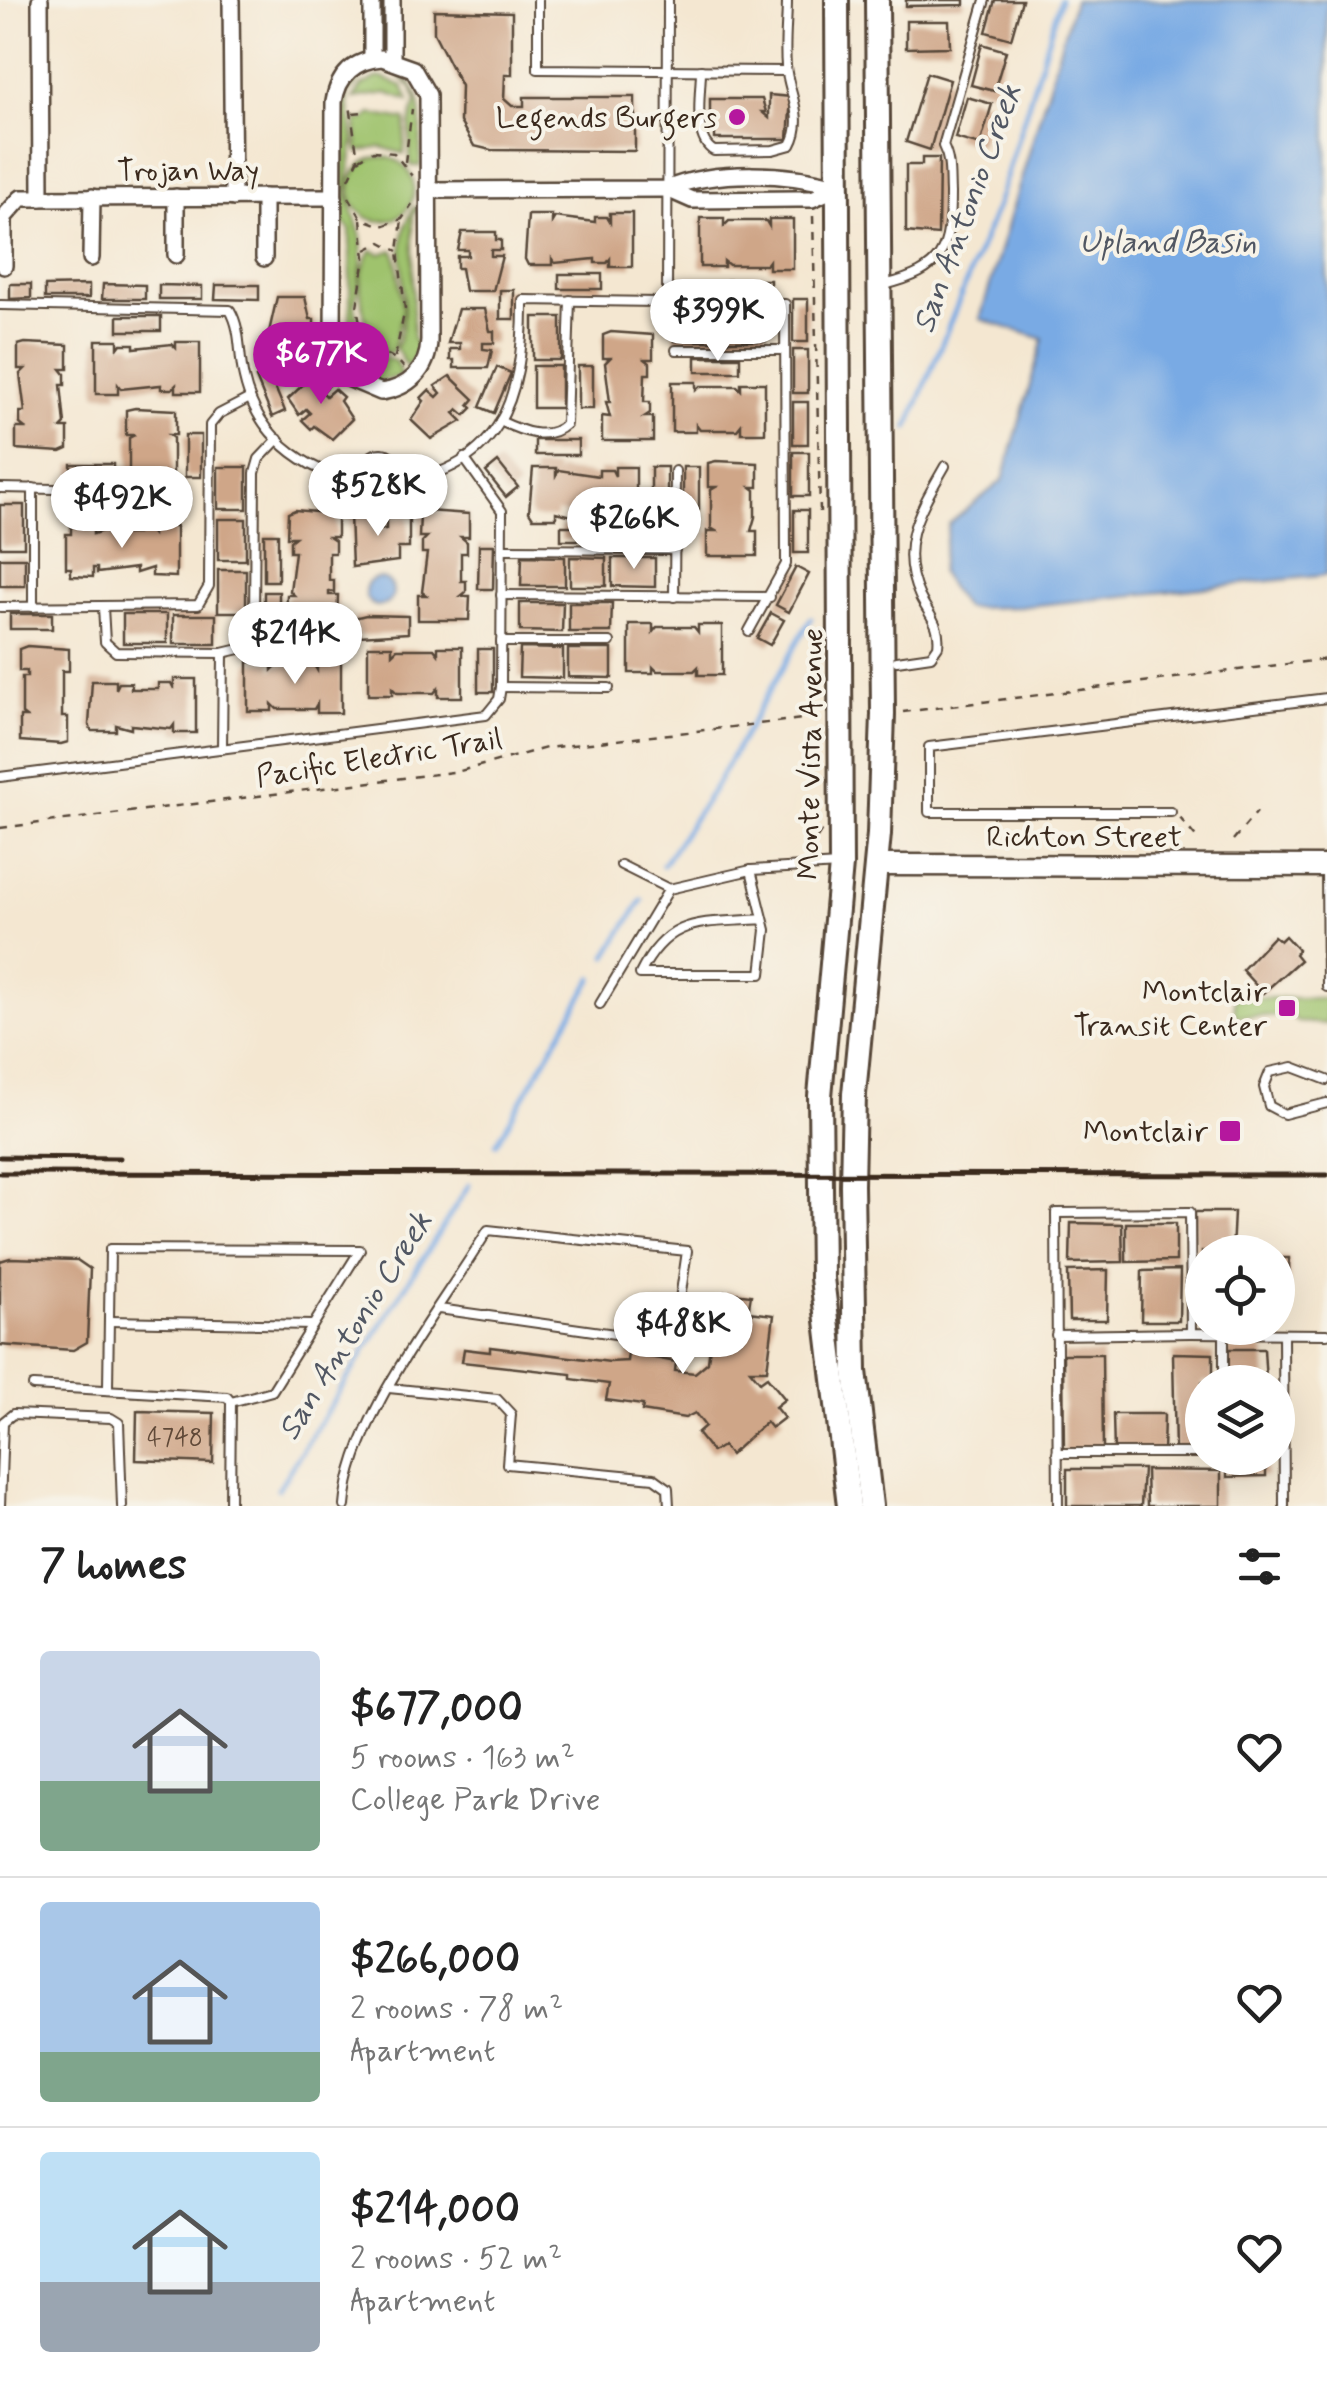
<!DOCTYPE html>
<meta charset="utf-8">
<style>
body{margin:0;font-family:Mynerve,sans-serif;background:#f2f2f2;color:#222;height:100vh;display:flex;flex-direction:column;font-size:38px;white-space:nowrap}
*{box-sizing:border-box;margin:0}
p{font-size:32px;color:#767676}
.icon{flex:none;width:55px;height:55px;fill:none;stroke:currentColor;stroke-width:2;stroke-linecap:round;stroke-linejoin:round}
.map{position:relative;height:1506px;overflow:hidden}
.panel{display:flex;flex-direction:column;background:#fff;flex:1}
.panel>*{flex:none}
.fabs{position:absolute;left:1185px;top:1235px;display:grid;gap:20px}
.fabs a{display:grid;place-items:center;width:110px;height:110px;border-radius:50%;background:#fff;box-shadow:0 10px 40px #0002;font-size:50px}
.price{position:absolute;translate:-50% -85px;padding:0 22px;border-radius:35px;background:#fff;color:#222;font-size:32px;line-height:65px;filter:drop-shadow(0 2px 5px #0008)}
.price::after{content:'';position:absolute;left:50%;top:60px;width:30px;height:22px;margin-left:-15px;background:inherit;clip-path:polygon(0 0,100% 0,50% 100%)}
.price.on{background:#b5179e;color:#fff}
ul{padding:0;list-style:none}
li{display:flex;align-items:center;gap:30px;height:250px;padding:0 40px}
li+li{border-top:2px solid #e0e0e0}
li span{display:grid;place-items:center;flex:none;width:280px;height:200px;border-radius:10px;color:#555}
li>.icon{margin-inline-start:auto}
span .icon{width:120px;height:120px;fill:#fffc;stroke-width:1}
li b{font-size:42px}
h2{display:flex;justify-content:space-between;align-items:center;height:120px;padding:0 40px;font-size:42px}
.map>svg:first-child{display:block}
.green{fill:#9fc36d;stroke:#6d7646;stroke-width:2.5}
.water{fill:#79aae4;stroke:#5a6a81;stroke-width:2.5}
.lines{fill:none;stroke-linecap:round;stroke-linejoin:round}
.stream{stroke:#79aae4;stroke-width:5}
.building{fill:#cfa688}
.lane-casing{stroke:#574639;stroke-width:12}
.street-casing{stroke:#574639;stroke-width:20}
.secondary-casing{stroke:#574639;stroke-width:25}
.primary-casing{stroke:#574639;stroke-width:28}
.path{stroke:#574639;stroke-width:2.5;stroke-dasharray:8 8;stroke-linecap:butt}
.lane{stroke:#fff;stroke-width:8}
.street{stroke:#fff;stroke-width:15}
.secondary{stroke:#fff;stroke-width:20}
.primary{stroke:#fff;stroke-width:22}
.rail{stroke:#3b2a1e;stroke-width:5}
.poi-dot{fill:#b5179e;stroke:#f7f3e8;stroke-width:4}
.labels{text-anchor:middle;stroke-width:8;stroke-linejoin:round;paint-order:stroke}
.number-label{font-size:25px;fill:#604938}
.poi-label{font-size:30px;fill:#3b2a1e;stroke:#f7f3e8;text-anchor:end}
.street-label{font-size:30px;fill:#3b2a1e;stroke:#f7f3e8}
.water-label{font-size:32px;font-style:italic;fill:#515763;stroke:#f7f3e8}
</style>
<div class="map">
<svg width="1327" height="1506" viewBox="0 0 1327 1506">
<rect width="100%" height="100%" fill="#f7f3e8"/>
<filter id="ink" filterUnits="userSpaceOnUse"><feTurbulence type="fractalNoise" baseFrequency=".01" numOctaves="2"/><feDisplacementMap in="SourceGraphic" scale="20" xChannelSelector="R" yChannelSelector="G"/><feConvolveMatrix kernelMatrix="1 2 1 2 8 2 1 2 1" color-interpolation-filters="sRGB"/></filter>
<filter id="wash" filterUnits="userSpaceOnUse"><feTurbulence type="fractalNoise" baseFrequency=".0048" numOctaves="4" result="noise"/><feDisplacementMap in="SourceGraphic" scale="40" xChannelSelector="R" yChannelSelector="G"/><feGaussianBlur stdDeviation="2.25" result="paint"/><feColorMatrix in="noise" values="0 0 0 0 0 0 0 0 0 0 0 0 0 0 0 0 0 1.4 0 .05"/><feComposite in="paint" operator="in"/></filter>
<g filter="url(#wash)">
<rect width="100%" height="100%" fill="#f4e7d1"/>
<!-- green -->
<g class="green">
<path d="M385 66C431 81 420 126 420 166H412L410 161V124L416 101 412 87 394 71 378 69 363 75 347 95 354 140 347 192 361 237 362 259 355 306 365 349 351 366 343 346 350 335V230L343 222 344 96C350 76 365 67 385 66Z"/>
<polygon points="379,77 403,86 409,101 387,93 354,98 362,85"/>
<polygon points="371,114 406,120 404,154 381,147 358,152 356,120 365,120"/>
<circle cx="382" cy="189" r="32"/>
<path d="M414 207H419L413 216V338L419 349 407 368 396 348C419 291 385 256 414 207Z"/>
<path d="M371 250 381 254 393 250 396 255 403 310 392 353 370 351C369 315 349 290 371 250Z"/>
<polygon points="374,355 396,361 401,376 377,382 360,375 362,363"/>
<polygon points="1234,998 1327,998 1327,1024 1297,1022 1292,1016 1235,1016"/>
</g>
<!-- water -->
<g class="water">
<polygon points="1074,0 1327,0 1327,575 1018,607 964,608 940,573 949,524 1003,480 1043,339 980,319"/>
<circle cx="379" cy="592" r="14"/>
</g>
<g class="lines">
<!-- stream -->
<g class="stream">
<polyline points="908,428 998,203 1060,0"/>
<polyline points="663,865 716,785 811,618"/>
<polyline points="607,956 642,900"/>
<polyline points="496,1144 593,978"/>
<polyline points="278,1489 469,1185"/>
</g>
</g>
<g id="blocks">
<!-- building -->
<g class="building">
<polygon points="906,0 964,0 964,5 906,6"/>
<polygon points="995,0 1022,0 1011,39 986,32"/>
<polygon points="434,10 512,12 512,75 505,75 504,99 512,106 524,106 524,97 635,97 635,151 491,150 474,146 460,122 461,86 434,33"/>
<polygon points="906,21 949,21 950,47 906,48"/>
<polygon points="982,44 1006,51 994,91 971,85"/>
<polygon points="927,73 950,80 930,150 906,142"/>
<polygon points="769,95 791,97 788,139 715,139 715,132 710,132 710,99 762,99 766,112 762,112 769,118"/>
<polygon points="967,97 992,104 980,145 955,138"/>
<polygon points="922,158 939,158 938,235 906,232 906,165 922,165"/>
<polygon points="610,213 632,213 632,267 610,267 610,259 607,263 595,263 595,259 555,263 552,259 552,265 528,265 525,259 528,215 552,215 552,222 555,217 595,222 595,217 607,217 610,222"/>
<polygon points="700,218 724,218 724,226 729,221 766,221 769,226 769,219 793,219 793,269 769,269 769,261 766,265 729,265 724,261 724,267 700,267"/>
<polygon points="462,232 496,232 496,240 501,240 501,250 491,250 491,256 502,256 493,291 465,291 461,268 457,268 457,256 468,256 468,250 458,250"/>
<rect x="559" y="274" width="43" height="15"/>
<rect x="727" y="280" width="43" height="15"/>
<polygon points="10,284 31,284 31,298 10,299"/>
<polygon points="103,284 145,285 145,299 102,299"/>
<polygon points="89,285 89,298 45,298 45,286"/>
<polygon points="159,285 202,286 202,299 159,299"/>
<polygon points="216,285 259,285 259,300 215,299"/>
<rect x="500" y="290" width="14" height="29"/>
<polygon points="277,297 305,297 310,319 314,319 314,331 303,331 303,337 313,337 309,356 275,356 275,348 271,349 270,338 280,338 280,332 269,332"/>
<rect x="793" y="299" width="15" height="43"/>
<polygon points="458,309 485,309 490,331 494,331 494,343 483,343 483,349 492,350 488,368 454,368 454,360 450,360 450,349 460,349 460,343 448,343"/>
<rect x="675" y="312" width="43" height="29"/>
<rect x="723" y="312" width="43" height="29"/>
<rect x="118" y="316" width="43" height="15"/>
<rect x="533" y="317" width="28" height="43"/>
<polygon points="611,332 653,335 653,359 645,359 650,363 650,374 645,374 644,402 650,402 650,413 644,417 653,417 653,441 602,441 602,416 610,417 606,402 610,402 605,363 610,358 603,358 603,335"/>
<polygon points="96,340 118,340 118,348 121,344 134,344 134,348 172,344 176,348 176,342 200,342 200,392 176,392 176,385 172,389 161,389 161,385 121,389 118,385 118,394 96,394"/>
<polygon points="25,343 68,345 68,369 61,369 65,374 65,385 61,385 65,424 61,428 68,428 68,449 61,452 16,449 16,428 25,428 20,424 20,412 25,412 20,374 25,369 18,369 18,345"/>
<rect x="793" y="350" width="15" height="43"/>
<rect x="696" y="357" width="44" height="15"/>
<rect x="533" y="366" width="28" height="42"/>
<rect x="578" y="366" width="15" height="43"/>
<polygon points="497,367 511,373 494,413 480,407"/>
<polygon points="269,373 285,411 272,417 256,378"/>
<polygon points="312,376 329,385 322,392 326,396 334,389 343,397 340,401 352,419 332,439 314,426 311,429 302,420 310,413 306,409 299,415 288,399"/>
<polygon points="450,376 474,399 469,405 472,408 465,415 458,409 454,413 462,421 431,439 411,420 424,401 421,398 429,390 437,397 441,393 435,386"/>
<polygon points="672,382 696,382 696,390 700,386 737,386 741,390 741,383 765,383 765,433 741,433 741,425 737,430 700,430 696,425 696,432 672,432"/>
<rect x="793" y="402" width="15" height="42"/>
<polygon points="135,408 176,410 176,435 169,435 173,438 173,475 169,479 175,479 175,504 125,504 125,479 135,479 129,475 129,438 135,435 126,435 126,410"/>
<rect x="185" y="435" width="16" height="42"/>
<rect x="535" y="440" width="43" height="15"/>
<rect x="793" y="452" width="16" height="44"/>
<polygon points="716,461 758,463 758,487 751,487 755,490 755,517 751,531 757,531 757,556 707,556 707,531 716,531 711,528 711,490 716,487 708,487 708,463"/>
<polygon points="498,462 518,487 506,497 486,472"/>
<rect x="71" y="464" width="42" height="16"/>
<rect x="218" y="467" width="29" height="42"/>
<polygon points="615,467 636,467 636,520 615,520 615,512 612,516 572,512 572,516 556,512 556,518 533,518 529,512 533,468 556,468 556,475 559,470 599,476 599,470 612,470 615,476"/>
<rect x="651" y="467" width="16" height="43"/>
<rect x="683" y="467" width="16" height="43"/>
<rect x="70" y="497" width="43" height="15"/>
<rect x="0" y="505" width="24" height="42"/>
<polygon points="295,510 337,514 337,537 329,537 335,541 335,553 329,553 329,580 334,580 334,592 329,591 329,595 338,595 337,620 286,620 287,595 294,595 290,591 295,552 290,552 290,541 295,537 287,537 288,513"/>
<rect x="794" y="510" width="14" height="43"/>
<polygon points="427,511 469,514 469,537 461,537 467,542 467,553 461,553 461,581 466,581 466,592 461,596 470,596 469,620 418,620 418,595 426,595 422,592 427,553 422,553 422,542 427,537 419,537 420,514"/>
<polygon points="350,514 373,514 373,529 386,529 386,515 409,517 409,548 398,548 398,561 352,567"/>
<rect x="218" y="519" width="28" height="41"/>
<polygon points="71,526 93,526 93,534 109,529 109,534 136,534 136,529 148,529 152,534 152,526 176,526 176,577 152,576 152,568 136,573 136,568 97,573 97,568 93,568 93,577 71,576 71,568 66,568 66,534 71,534"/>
<rect x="561" y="526" width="43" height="14"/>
<rect x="264" y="534" width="14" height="47"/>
<polygon points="479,545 494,545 493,589 478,589"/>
<polygon points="522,556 565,557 565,586 521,586"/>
<polygon points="570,557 606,558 606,586 570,586"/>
<rect x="0" y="558" width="25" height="28"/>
<polygon points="612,558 655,558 655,587 612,586"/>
<polygon points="796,567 809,574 789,612 776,605"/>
<rect x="218" y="570" width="28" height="42"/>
<rect x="264" y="592" width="15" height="40"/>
<polygon points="520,603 563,603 562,632 520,631"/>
<polygon points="569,603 612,603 611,632 569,632"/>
<polygon points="771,613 784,620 770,645 757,638"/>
<rect x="10" y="614" width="42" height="15"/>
<rect x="123" y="614" width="44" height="29"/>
<rect x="173" y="615" width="43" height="29"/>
<polygon points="366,615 408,616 408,633 359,636 354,618"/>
<polygon points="629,624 653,624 653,632 657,627 694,627 698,632 698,625 722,625 722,675 698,675 698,667 694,671 657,671 653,667 653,673 629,673"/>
<polygon points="27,646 69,649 69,671 62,671 62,717 68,717 68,742 61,744 20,741 20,717 26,717 22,714 22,677 27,677 27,671 19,671 19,649"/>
<polygon points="368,646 392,646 392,654 397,649 434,649 438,654 438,647 462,647 462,697 438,697 438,688 434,693 397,693 392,688 392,695 368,695"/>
<polygon points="520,648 563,649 563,678 519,677"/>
<rect x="478" y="649" width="15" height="43"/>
<polygon points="568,649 612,649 612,678 568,677"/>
<polygon points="248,662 272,662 272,670 277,665 314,665 317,670 317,662 341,662 341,713 317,713 317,704 314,709 277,709 272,704 272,711 248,711"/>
<polygon points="174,679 196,679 196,733 174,733 174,725 171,729 131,725 131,729 116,725 116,731 92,731 89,725 92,681 116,681 116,689 119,683 131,683 131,689 158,689 158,683 171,683 174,689"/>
<polygon points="1274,936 1280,941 1285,936 1298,950 1295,954 1300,960 1263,993 1242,970"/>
<polygon points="1195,1212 1234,1212 1232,1252 1202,1252 1202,1262 1195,1262"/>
<polygon points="1071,1223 1122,1224 1123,1262 1070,1263"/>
<polygon points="1126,1223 1176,1223 1176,1261 1126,1262"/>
<polygon points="10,1258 77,1260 90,1269 87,1342 73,1350 0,1345 0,1261"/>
<polygon points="1278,1258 1289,1258 1290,1294 1278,1294"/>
<rect x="1194" y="1266" width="8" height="52"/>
<polygon points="1108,1270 1107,1320 1069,1320 1068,1271"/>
<polygon points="1180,1270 1179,1321 1141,1321 1142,1271"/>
<polygon points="725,1292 751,1295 748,1312 774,1315 767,1370 750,1370 760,1382 767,1377 785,1399 775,1407 784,1418 771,1428 766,1422 730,1455 723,1446 712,1452 697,1433 705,1426 695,1413 685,1418 642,1411 643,1405 606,1400 609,1384 571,1379 571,1374 462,1362 464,1349 490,1352 490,1347 610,1362 627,1361 628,1353 676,1362 675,1371 695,1373 708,1362 714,1312 722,1313"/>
<polygon points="1227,1349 1264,1349 1266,1382 1227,1382"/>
<polygon points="1173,1353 1213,1354 1213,1382 1202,1382 1202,1453 1175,1453"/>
<polygon points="1063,1354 1102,1354 1103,1451 1064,1453"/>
<polygon points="137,1411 214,1413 213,1463 136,1460"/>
<polygon points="1113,1414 1164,1414 1163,1453 1114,1453"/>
<polygon points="1227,1458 1266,1458 1266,1476 1227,1477"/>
<polygon points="1067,1469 1143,1469 1141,1506 1067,1506"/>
<polygon points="1146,1470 1221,1471 1221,1506 1147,1506"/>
</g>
</g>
</g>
<g filter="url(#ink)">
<use href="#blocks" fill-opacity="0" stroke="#574639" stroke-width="2.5"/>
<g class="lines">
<!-- lane casing -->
<g class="lane-casing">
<g id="lane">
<polyline points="538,0 538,69 786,71"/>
<path d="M701 70C701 93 692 139 714 151L773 150 791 145C806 118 788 92 786 66 784 44 787 22 787 0"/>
<path d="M884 285C944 270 950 251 950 193 949 176 951 161 943 146L985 0"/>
<polyline points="667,302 668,0"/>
<path d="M0 305 230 310C242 331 238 354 244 378 258 441 314 478 375 484"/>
<polyline points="676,350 785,350"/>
<path d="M500 421C521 431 547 442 566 424L570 300"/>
<circle cx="381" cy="469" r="16"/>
<path d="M387 484C500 473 524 400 523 300L785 304 786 564 749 631"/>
<polyline points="0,488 112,490"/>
<polyline points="33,488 33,607"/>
<polyline points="502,549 675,550"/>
<polyline points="501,595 770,597"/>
<polyline points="674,597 675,471"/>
<polyline points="0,607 198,605 209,586 210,425 219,414 250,398"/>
<polyline points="103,607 105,642 116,652 223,653 244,648 254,628 255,473 259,459 278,439"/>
<polyline points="501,642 610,642"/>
<path d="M897 661 931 656 938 646C941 625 929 615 920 597 896 546 920 510 945 466"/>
<polyline points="501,687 609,688"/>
<polyline points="222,749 223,653"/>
<polyline points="0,777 486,715 499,699 501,687 502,511 464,458"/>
<polyline points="1171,812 929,812 929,747 1327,698"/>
<polyline points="621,865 669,889 751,870 839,865"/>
<path d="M751 870 766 930 761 974H640C670 914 704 924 763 919"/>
<polyline points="1326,870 1327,987"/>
<polyline points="600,1004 669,889"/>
<polyline points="1327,1080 1293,1067 1270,1072 1264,1087 1269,1106 1284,1114 1327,1103"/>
<polyline points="109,1321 313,1325"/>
<polyline points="1224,1333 1224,1382"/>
<polyline points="1283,1334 1284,1506"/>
<polyline points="1056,1335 1191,1333"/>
<polyline points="33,1386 227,1397 231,1402 230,1506"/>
<polyline points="108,1387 110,1249 360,1250 272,1391 231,1402"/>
<polyline points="389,1388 497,1399 511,1414 507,1464 654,1478 668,1488 669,1506"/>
<polyline points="1057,1453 1202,1453"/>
<polyline points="0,1506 3,1422 13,1414 111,1418 119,1423 122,1506"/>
<path d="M345 1506C351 1417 441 1308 488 1230L687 1251 680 1299 664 1333 643 1338 439 1309"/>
<polyline points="1058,1506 1056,1213 1190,1212 1191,1333 1327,1334"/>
</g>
</g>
<!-- street casing -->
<g class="street-casing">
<g id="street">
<polyline points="40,0 41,198"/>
<polyline points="231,0 233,198"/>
<path d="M382 58 413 69 428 95 429 341C428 370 409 388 381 392L348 378 333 348 334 102C338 75 354 60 382 58Z"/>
<polyline points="372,59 372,0"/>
<polyline points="392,59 392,0"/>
<polyline points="667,189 692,200 797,199 812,199 839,187"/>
<path d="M429 190 667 189C715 169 789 172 839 187"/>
<polyline points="176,197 176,255"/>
<polyline points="264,197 264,258"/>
<polyline points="91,258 92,197"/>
<polyline points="4,266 4,217 21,198 334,197"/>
</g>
</g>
<!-- secondary casing -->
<g class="secondary-casing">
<polyline id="secondary" points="877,865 1327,866"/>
</g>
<!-- primary casing -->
<g class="primary-casing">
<g id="primary">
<polyline points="837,0 841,865 820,1096 822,1278 849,1506"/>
<polyline points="871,1506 855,1371 852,1185 854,1094 879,834 883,714 877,0"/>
</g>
</g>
<!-- path -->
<g class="path">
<polyline points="353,113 363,112"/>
<polyline points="358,160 373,151 394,153 412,176"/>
<polyline points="405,162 412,109"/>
<polyline points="349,179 358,160 350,105"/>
<polyline points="349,197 361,218 382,226 402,219 412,204"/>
<polyline points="813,216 820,512"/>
<polyline points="361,219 365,258 357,307 366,355"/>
<polyline points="366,250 381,242 398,251"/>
<polyline points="395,357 405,309 398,251 402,220"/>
<path d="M358 365C373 348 391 351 404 368"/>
<polyline points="903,712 1327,659"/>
<polyline points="1180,818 1198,840"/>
<polyline points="0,828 460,771 546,748 820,717"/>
<polyline points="817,838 822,830"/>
<polyline points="1233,840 1257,812"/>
</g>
<!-- lane -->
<use href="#lane" class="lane"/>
<!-- street -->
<use href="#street" class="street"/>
<!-- secondary -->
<use href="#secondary" class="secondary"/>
<!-- primary -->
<use href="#primary" class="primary"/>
<!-- rail -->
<g class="rail">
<polyline points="0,1157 120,1158"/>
<polyline points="0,1173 1327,1175"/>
</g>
</g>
</g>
<!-- markers -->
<g class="poi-dot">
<circle cx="737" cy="117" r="10"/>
<rect x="1277" y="998" width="20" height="20" rx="5"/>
<rect x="1218" y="1119" width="24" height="24" rx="5"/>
</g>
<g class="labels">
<!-- number labels -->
<g class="number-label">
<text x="175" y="1445">4748</text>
</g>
<!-- poi labels -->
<g class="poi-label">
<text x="717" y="127">Legends Burgers</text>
<text x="1267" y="1001">Montclair<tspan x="1267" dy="34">Transit Center</tspan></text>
<text x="1208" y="1141">Montclair</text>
</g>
<!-- street labels -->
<g class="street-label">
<text x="188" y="180">Trojan Way</text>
<text transform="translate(810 754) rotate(-89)" y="10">Monte Vista Avenue</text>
<text transform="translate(379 757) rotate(-9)" y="10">Pacific Electric Trail</text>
<text x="1084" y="846">Richton Street</text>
</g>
<!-- water labels -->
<g class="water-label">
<text transform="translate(966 208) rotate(-70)" y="11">San Antonio Creek</text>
<text x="1168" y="252">Upland Basin</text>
<text transform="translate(354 1325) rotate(-58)" y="11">San Antonio Creek</text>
</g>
</g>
</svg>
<div class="fabs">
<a><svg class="icon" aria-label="locate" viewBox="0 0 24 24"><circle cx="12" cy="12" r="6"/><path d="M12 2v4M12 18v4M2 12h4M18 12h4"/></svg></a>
<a><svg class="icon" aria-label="layers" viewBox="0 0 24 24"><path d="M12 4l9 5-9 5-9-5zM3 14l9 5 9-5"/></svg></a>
</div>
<b class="price" style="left:718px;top:364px">$399K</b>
<b class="price on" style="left:321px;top:407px">$677K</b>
<b class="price" style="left:378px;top:539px">$528K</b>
<b class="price" style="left:122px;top:551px">$492K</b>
<b class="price" style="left:634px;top:572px">$266K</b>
<b class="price" style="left:295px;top:687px">$214K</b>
<b class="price" style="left:683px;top:1377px">$488K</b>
</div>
<section class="panel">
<h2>7 homes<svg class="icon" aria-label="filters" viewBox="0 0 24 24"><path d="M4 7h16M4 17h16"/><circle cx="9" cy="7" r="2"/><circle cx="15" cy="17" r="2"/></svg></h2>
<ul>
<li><span style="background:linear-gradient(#c9d6e8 65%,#7fa58c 0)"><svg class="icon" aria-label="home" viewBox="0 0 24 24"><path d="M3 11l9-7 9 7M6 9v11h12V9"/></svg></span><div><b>$677,000</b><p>5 rooms · 163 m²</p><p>College Park Drive</p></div><svg class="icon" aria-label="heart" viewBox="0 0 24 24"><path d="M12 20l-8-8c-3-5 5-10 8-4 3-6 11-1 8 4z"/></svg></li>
<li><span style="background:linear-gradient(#a9c7e8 75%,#7fa58c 0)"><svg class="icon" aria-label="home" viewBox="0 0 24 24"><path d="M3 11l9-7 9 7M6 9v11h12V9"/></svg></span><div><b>$266,000</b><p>2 rooms · 78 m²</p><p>Apartment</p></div><svg class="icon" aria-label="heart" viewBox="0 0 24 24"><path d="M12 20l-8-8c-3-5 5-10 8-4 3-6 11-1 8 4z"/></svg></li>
<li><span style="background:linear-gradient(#bfe0f5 65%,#9aa5b1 0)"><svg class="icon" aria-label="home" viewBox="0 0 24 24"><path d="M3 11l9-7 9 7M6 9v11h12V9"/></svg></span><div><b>$214,000</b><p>2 rooms · 52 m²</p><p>Apartment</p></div><svg class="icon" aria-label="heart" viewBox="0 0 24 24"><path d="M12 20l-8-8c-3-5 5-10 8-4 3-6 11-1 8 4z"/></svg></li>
</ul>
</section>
